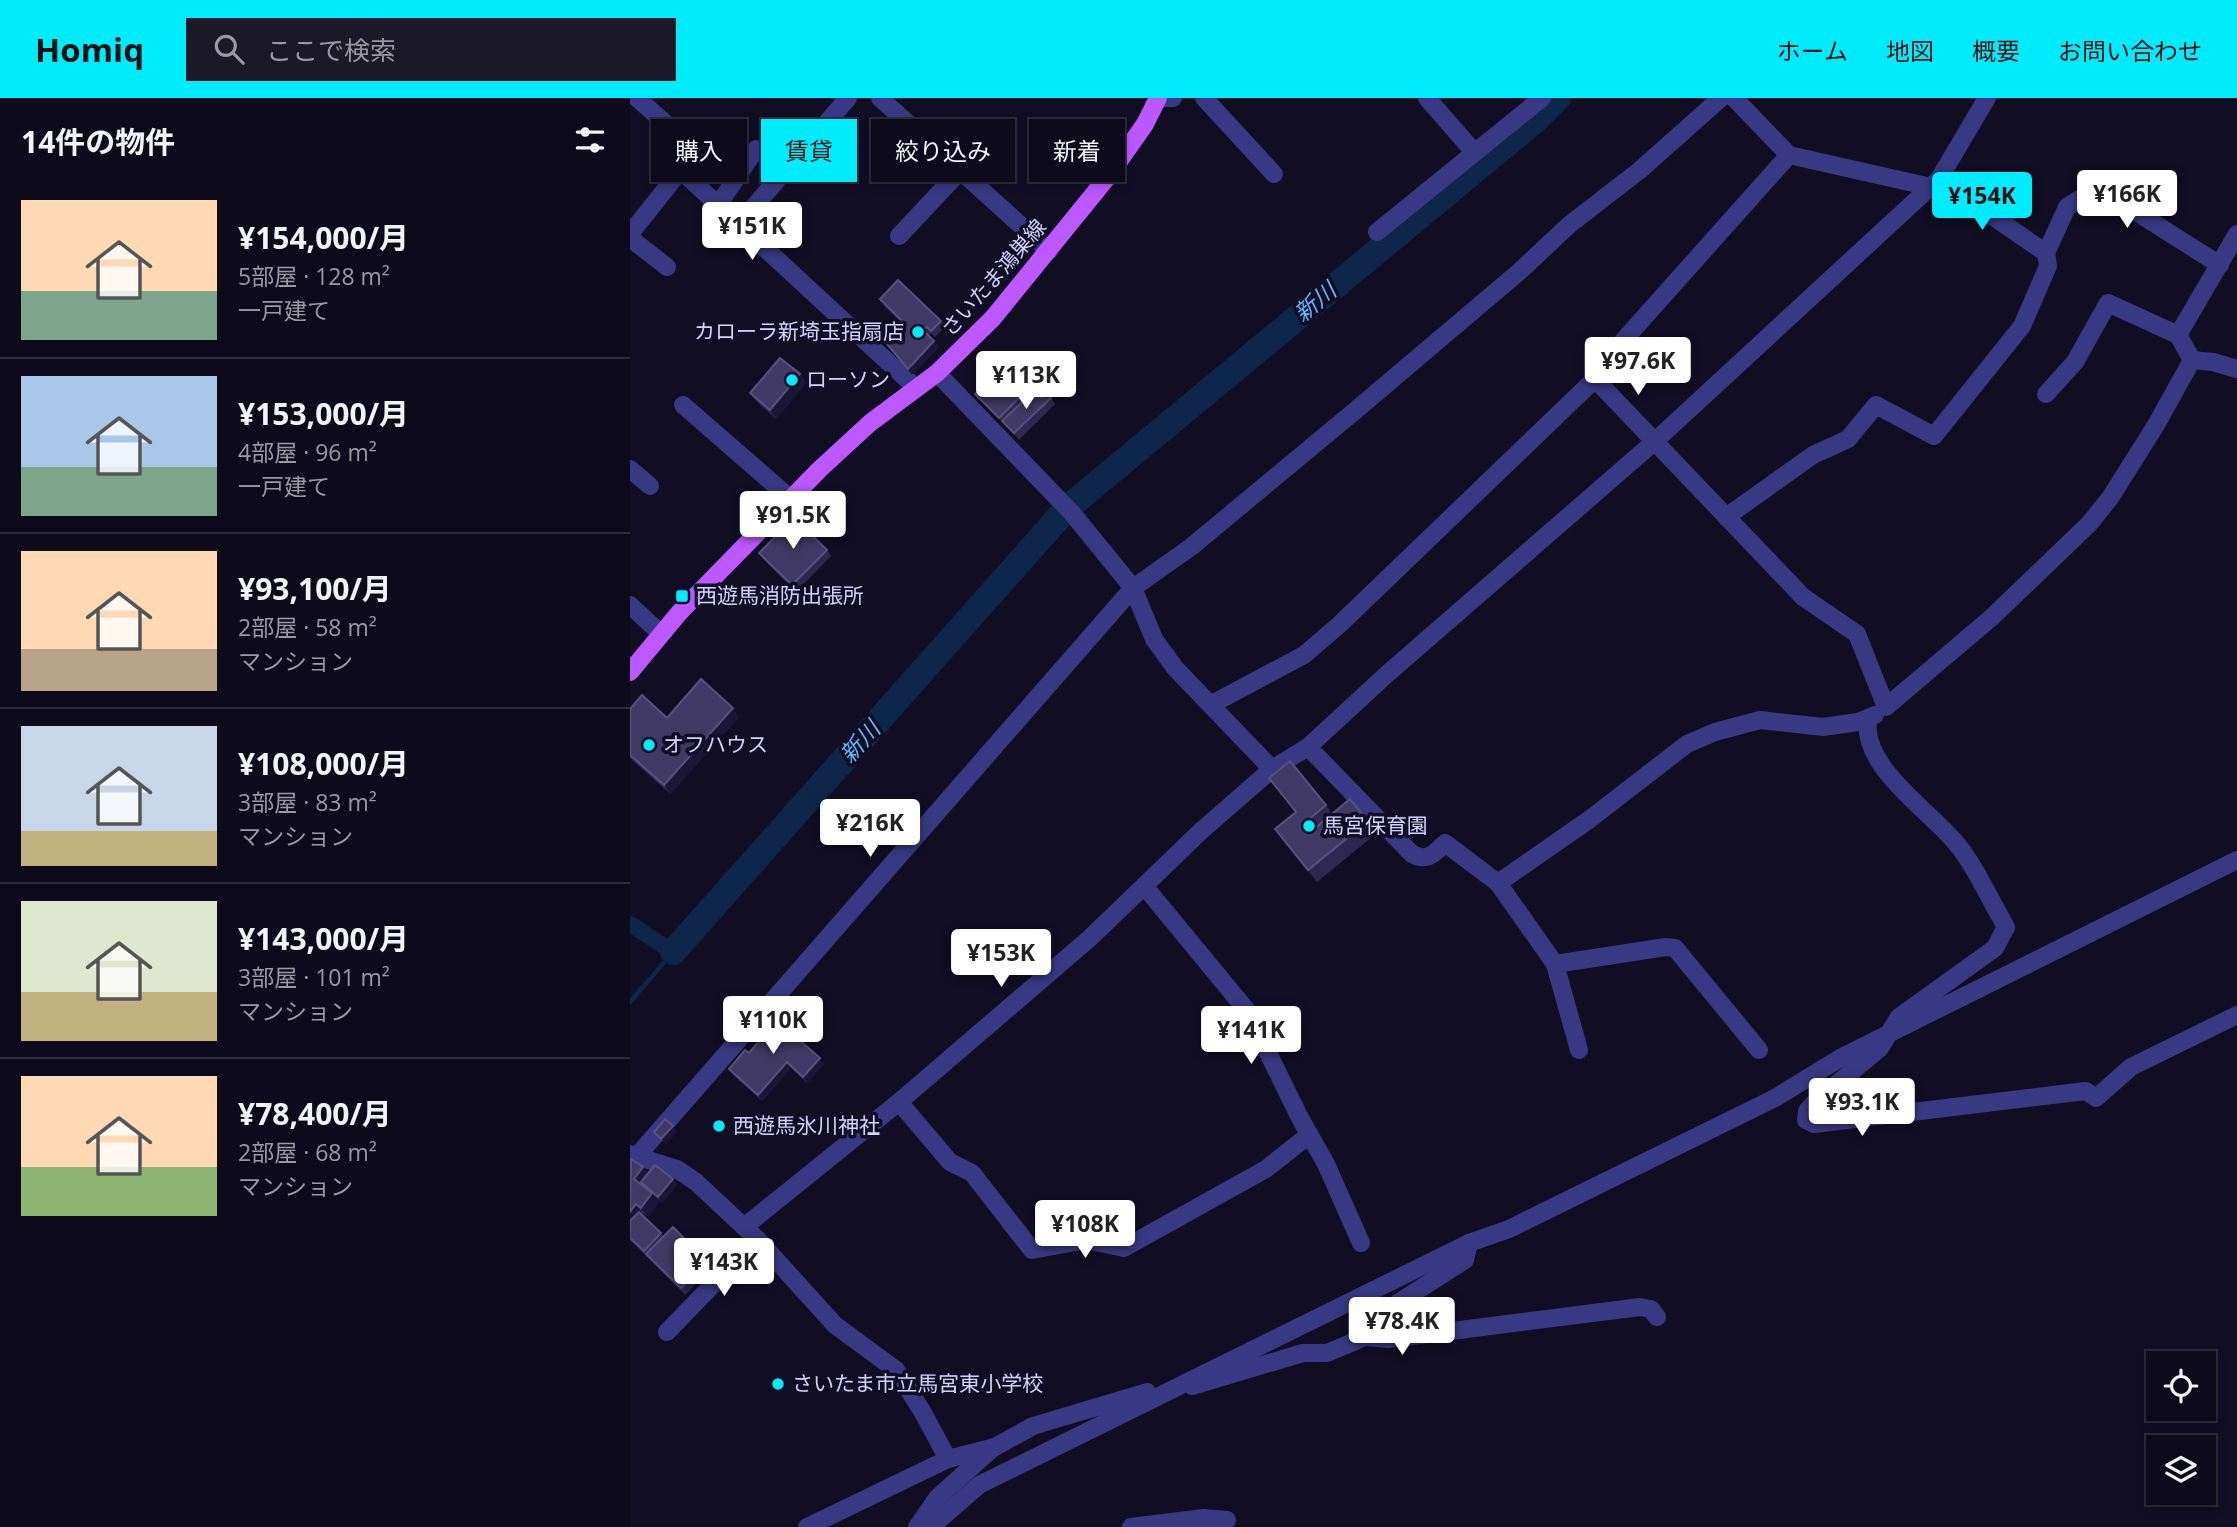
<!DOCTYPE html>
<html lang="ja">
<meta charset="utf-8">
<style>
body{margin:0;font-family:"Open Sans","Noto Sans JP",sans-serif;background:#1b1828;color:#f1f3f6;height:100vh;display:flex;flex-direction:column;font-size:26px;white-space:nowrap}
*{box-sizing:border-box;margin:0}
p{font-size:23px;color:#9a9aa3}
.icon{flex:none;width:38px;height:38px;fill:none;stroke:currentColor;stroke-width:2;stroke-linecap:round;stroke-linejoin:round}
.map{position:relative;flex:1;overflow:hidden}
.panel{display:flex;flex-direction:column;background:#0d0a1b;width:630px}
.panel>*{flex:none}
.hud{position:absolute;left:21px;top:21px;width:665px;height:63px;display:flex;gap:14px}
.controls{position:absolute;left:1516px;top:1253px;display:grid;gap:14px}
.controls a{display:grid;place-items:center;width:70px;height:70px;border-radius:0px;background:#0d0a1b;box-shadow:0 4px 10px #0003,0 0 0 2px #2d2b3a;font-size:35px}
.price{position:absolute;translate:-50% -60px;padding:0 16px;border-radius:7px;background:#fff;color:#222;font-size:23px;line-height:46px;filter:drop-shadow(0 2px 4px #0008)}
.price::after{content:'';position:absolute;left:50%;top:42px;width:21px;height:16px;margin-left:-10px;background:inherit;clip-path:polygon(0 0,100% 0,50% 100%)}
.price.on{background:#00ebfc;color:#111}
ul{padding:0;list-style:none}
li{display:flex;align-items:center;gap:21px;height:175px;padding:0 21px}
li+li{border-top:2px solid #2d2b3a}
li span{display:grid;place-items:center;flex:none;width:196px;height:140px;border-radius:0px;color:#555}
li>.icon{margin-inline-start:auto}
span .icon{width:84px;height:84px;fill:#fffc;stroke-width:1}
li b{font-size:30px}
h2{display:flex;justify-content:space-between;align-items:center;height:84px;padding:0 21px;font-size:30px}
.pill{padding:0 24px;border-radius:0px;background:#0d0a1b;box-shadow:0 4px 10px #0003,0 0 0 2px #2d2b3a;font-size:24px;line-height:63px}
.pill.on{background:#00ebfc;color:#111}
header{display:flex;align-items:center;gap:42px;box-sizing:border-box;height:98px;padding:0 35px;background:#00ebfc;color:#111}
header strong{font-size:33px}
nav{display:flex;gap:38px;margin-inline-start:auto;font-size:24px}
.search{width:490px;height:63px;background:#1b1828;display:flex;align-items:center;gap:18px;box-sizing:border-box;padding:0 24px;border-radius:0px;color:#9a9aa3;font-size:26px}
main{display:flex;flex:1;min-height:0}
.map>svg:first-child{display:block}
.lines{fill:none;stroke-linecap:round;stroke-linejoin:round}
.stream{stroke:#0d2649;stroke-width:4.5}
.canal{stroke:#0d2649;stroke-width:16}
.river{stroke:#0d2649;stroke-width:26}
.minor{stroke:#393983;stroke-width:18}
.major{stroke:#bb58ff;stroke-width:18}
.wall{fill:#2e2752}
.shaded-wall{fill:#1b1538}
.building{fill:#403965;stroke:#57517d;stroke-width:2}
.poi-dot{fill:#00ebfc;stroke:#110e24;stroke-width:2.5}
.labels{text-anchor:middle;stroke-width:7;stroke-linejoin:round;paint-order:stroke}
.street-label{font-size:21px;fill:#d5d1ff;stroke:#110e24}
.poi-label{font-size:21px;fill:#d5d1ff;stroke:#110e24;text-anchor:start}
.water-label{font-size:23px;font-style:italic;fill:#5fbaff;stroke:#110e24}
</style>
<header>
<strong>Homiq</strong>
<div class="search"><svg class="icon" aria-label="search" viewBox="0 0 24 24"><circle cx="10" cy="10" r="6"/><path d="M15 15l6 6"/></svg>ここで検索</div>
<nav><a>ホーム</a><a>地図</a><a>概要</a><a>お問い合わせ</a></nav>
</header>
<main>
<section class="panel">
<h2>14件の物件<svg class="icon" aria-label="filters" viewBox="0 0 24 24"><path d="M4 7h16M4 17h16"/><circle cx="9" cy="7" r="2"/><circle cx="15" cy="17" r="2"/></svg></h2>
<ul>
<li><span style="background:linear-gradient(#ffd9b3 65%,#7fa58c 0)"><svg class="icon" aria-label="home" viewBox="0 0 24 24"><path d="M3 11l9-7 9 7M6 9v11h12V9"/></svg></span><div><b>¥154,000/月</b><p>5部屋 · 128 m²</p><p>一戸建て</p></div></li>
<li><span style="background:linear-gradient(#a9c7e8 65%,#7fa58c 0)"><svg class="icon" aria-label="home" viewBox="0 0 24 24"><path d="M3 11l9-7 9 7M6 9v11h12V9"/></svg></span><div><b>¥153,000/月</b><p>4部屋 · 96 m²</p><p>一戸建て</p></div></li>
<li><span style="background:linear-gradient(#ffd9b3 70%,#b9a48a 0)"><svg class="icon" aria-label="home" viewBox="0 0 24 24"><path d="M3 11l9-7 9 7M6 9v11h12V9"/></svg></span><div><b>¥93,100/月</b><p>2部屋 · 58 m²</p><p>マンション</p></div></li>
<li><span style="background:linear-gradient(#c9d6e8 75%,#c2b280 0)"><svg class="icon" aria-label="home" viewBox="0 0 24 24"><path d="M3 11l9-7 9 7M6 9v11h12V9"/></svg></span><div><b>¥108,000/月</b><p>3部屋 · 83 m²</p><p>マンション</p></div></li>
<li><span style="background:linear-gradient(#dfe7d0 65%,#c2b280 0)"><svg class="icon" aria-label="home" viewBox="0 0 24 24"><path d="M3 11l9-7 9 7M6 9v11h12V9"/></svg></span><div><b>¥143,000/月</b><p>3部屋 · 101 m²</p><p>マンション</p></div></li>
<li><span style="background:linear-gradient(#ffd9b3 65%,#8fb573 0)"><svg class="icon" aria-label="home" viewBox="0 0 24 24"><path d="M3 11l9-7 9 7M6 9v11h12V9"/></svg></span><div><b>¥78,400/月</b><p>2部屋 · 68 m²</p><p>マンション</p></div></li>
</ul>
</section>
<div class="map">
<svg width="1607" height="1429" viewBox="0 0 1607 1429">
<rect width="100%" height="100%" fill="#110e24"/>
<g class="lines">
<!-- stream -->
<polyline class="stream" points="0,904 43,854"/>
<!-- canal -->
<polyline class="canal" points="0,826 43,854"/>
<!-- river -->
<g class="river">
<polyline points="441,407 908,20 928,0"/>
<polyline points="43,854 432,416"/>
</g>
<!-- minor -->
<g class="minor">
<polyline points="7,0 45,34 47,69 285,289"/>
<polyline points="250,0 419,153"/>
<polyline points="531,0 543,0"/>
<polyline points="574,0 644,76"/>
<polyline points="797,0 844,54"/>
<polyline points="1104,0 1159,57 1301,89"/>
<polyline points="1309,81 1416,155"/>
<polyline points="88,107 126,51"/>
<polyline points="109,126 218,0"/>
<polyline points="747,134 912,0"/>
<polyline points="0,136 50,73"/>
<polyline points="269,138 330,73"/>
<polyline points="0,140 37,169"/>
<polyline points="1548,237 1607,136"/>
<polyline points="1562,262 1583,264 1607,271"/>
<polyline points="307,275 442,415 503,490 524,541 545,570 642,671"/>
<polyline points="965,281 1173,499 1227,536 1256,609 1361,520 1459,426 1480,400 1526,327 1562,262"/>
<polyline points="1416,296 1445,264 1478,205 1548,237 1562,262"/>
<polyline points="53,307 161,401"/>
<polyline points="0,371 20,388"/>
<polyline points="1096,419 1183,357 1218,341 1246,307 1304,338 1392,228 1418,168 1416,155 1437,109 1453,99 1481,98 1590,167"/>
<polyline points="0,507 30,535"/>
<polyline points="582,606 674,557 709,527 965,281 984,253 1159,57"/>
<path d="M1238 621C1231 669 1298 711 1326 745 1346 769 1360 802 1376 829L1365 850 1269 919 1250 950 1184 1005 1177 1013 1176 1022 1184 1026 1456 993 1466 1000 1501 969 1607 917"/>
<path d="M678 649 782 756C797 764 804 756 815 745L868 785 960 721 1057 646 1085 634 1130 622 1193 629 1228 624 1245 617"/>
<polyline points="868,785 925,866 949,952"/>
<polyline points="515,789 618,914 670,1020 696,1066 731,1145"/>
<polyline points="925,866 1036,849 1045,850 1129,952"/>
<polyline points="269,1004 320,1064 342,1075 402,1152 456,1142 494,1150 636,1071 679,1037"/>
<polyline points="0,1056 47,1071 66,1084 127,1141 205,1227 266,1272 292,1313 318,1361"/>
<polyline points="0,1066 503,490 561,449 726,312 890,173 939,127 1010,72 1091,0"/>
<polyline points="114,1129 269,1004 460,840 571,733 642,671 678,649 756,577 1024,344 1309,81 1357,0"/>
<polyline points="37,1234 127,1141"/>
<polyline points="735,1239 746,1219 835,1162 839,1145"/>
<polyline points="562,1288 673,1255 697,1255 735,1239 759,1241 1010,1209 1021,1211 1027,1219"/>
<polyline points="177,1429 318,1361 365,1349 403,1328 517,1294"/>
<polyline points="287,1429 307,1400 364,1349"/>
<polyline points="301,1429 349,1387 839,1145 879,1131 1145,1000 1212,959 1607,762"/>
<polyline points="501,1429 574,1420 597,1422"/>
</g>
<!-- major -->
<polyline class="major" points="0,574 49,515 190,371 240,325 307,275 363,220 480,76 515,26 528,0"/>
</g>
<!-- wall -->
<g class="wall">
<polygon points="250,201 311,223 315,229 305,239 301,235 299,238 309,249 282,277 261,252 274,227 254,208"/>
<polygon points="393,268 397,274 392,279 404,293 411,299 421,300 425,306 389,342 374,325 350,302 345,296"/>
<polygon points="170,276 176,285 146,321 127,304 120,295"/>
<polygon points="197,452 201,458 166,494 133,461 129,455"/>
<polygon points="0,611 37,620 109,619 40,696 0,660"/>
<polygon points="639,680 696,707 702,716 738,723 747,735 687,784 645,731 665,714"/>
<polygon points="124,937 194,966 177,985 161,970 132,1003 103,977 99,971 119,955 129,943"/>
<polygon points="0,1062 13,1069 18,1075 43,1081 47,1087 32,1105 24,1097 29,1104 18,1119 12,1115 12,1116 33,1138 77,1164 82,1170 55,1197 0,1142"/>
</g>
<!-- shaded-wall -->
<g class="shaded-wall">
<polygon points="304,243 309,249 282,277 278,271"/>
<polygon points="170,276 176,285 146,321 140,312"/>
<polygon points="103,610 109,619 40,696 34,687"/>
<polygon points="190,960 194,966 177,985 173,979"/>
<polygon points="157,964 161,970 132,1003 128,997"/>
<polygon points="43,1028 47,1034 36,1047 31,1041"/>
<polygon points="13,1069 20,1078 11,1084 13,1087 4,1081"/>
<polygon points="43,1081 47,1087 32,1105 28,1099"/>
<polygon points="22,1095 29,1104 18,1119 11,1110"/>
<polygon points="6,1106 12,1115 0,1131 0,1114"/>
</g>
<!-- building -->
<g class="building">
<polygon points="268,182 311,223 301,233 297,229 293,232 304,243 278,271 257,246 275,226 250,201"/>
<polygon points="384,259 393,268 387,274 401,288 369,320 345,296"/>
<polygon points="150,260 170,276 140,312 120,295"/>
<polygon points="405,292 411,299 416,295 421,300 384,335 372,323"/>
<polygon points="164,420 197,452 162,487 129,455"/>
<polygon points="71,581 103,610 34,687 0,657 0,611 12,597 37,620"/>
<polygon points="660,663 696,707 677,723 684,731 720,701 738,723 678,772 645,731 666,714 639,680"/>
<polygon points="141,917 190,960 173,979 157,964 128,997 99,971 115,952 119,955 130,942 124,937"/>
<polygon points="35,1021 43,1028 31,1041 24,1034"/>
<polygon points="1,1061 13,1069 4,1081 22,1095 11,1110 6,1106 0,1114"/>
<polygon points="25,1067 43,1081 28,1099 11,1084"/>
<polygon points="9,1114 31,1135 14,1153 0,1140 0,1123"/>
<polygon points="43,1129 77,1164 51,1190 16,1156"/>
</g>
<!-- markers -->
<g class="poi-dot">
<circle cx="288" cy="234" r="7"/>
<circle cx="162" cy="282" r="7"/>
<rect x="45" y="491" width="14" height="14" rx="3.5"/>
<circle cx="19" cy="647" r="7"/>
<circle cx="679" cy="728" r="7"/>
<circle cx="89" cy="1028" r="7"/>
<circle cx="148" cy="1286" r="7"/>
</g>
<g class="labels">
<!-- street labels -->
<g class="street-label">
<text transform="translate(364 180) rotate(-49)" y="7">さいたま鴻巣線</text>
</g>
<!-- poi labels -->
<g class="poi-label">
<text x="274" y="241" text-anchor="end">カローラ新埼玉指扇店</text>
<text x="176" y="289">ローソン</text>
<text x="66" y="505">西遊馬消防出張所</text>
<text x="33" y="654">オフハウス</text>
<text x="693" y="735">馬宮保育園</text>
<text x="103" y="1035">西遊馬氷川神社</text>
<text x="162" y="1293">さいたま市立馬宮東小学校</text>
</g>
<!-- water labels -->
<g class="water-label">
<text transform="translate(685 204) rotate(-40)" y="8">新川</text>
<text transform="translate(230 644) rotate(-48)" y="8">新川</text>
</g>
</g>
</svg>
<div class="controls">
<a><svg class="icon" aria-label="locate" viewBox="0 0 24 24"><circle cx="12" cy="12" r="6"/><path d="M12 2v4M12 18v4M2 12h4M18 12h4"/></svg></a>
<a><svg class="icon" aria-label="layers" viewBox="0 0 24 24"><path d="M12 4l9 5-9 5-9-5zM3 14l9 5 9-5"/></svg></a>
</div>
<b class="price" style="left:1497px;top:132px">¥166K</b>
<b class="price on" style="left:1352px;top:134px">¥154K</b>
<b class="price" style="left:122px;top:164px">¥151K</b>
<b class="price" style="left:1008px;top:299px">¥97.6K</b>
<b class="price" style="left:396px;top:313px">¥113K</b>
<b class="price" style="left:163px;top:453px">¥91.5K</b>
<b class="price" style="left:240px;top:761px">¥216K</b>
<b class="price" style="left:371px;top:891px">¥153K</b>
<b class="price" style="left:143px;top:958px">¥110K</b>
<b class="price" style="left:621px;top:968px">¥141K</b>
<b class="price" style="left:1232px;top:1040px">¥93.1K</b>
<b class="price" style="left:455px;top:1162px">¥108K</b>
<b class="price" style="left:94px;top:1200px">¥143K</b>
<b class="price" style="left:772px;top:1259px">¥78.4K</b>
<div class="hud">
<a class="pill">購入</a>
<a class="pill on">賃貸</a>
<a class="pill">絞り込み</a>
<a class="pill">新着</a>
</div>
</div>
</main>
